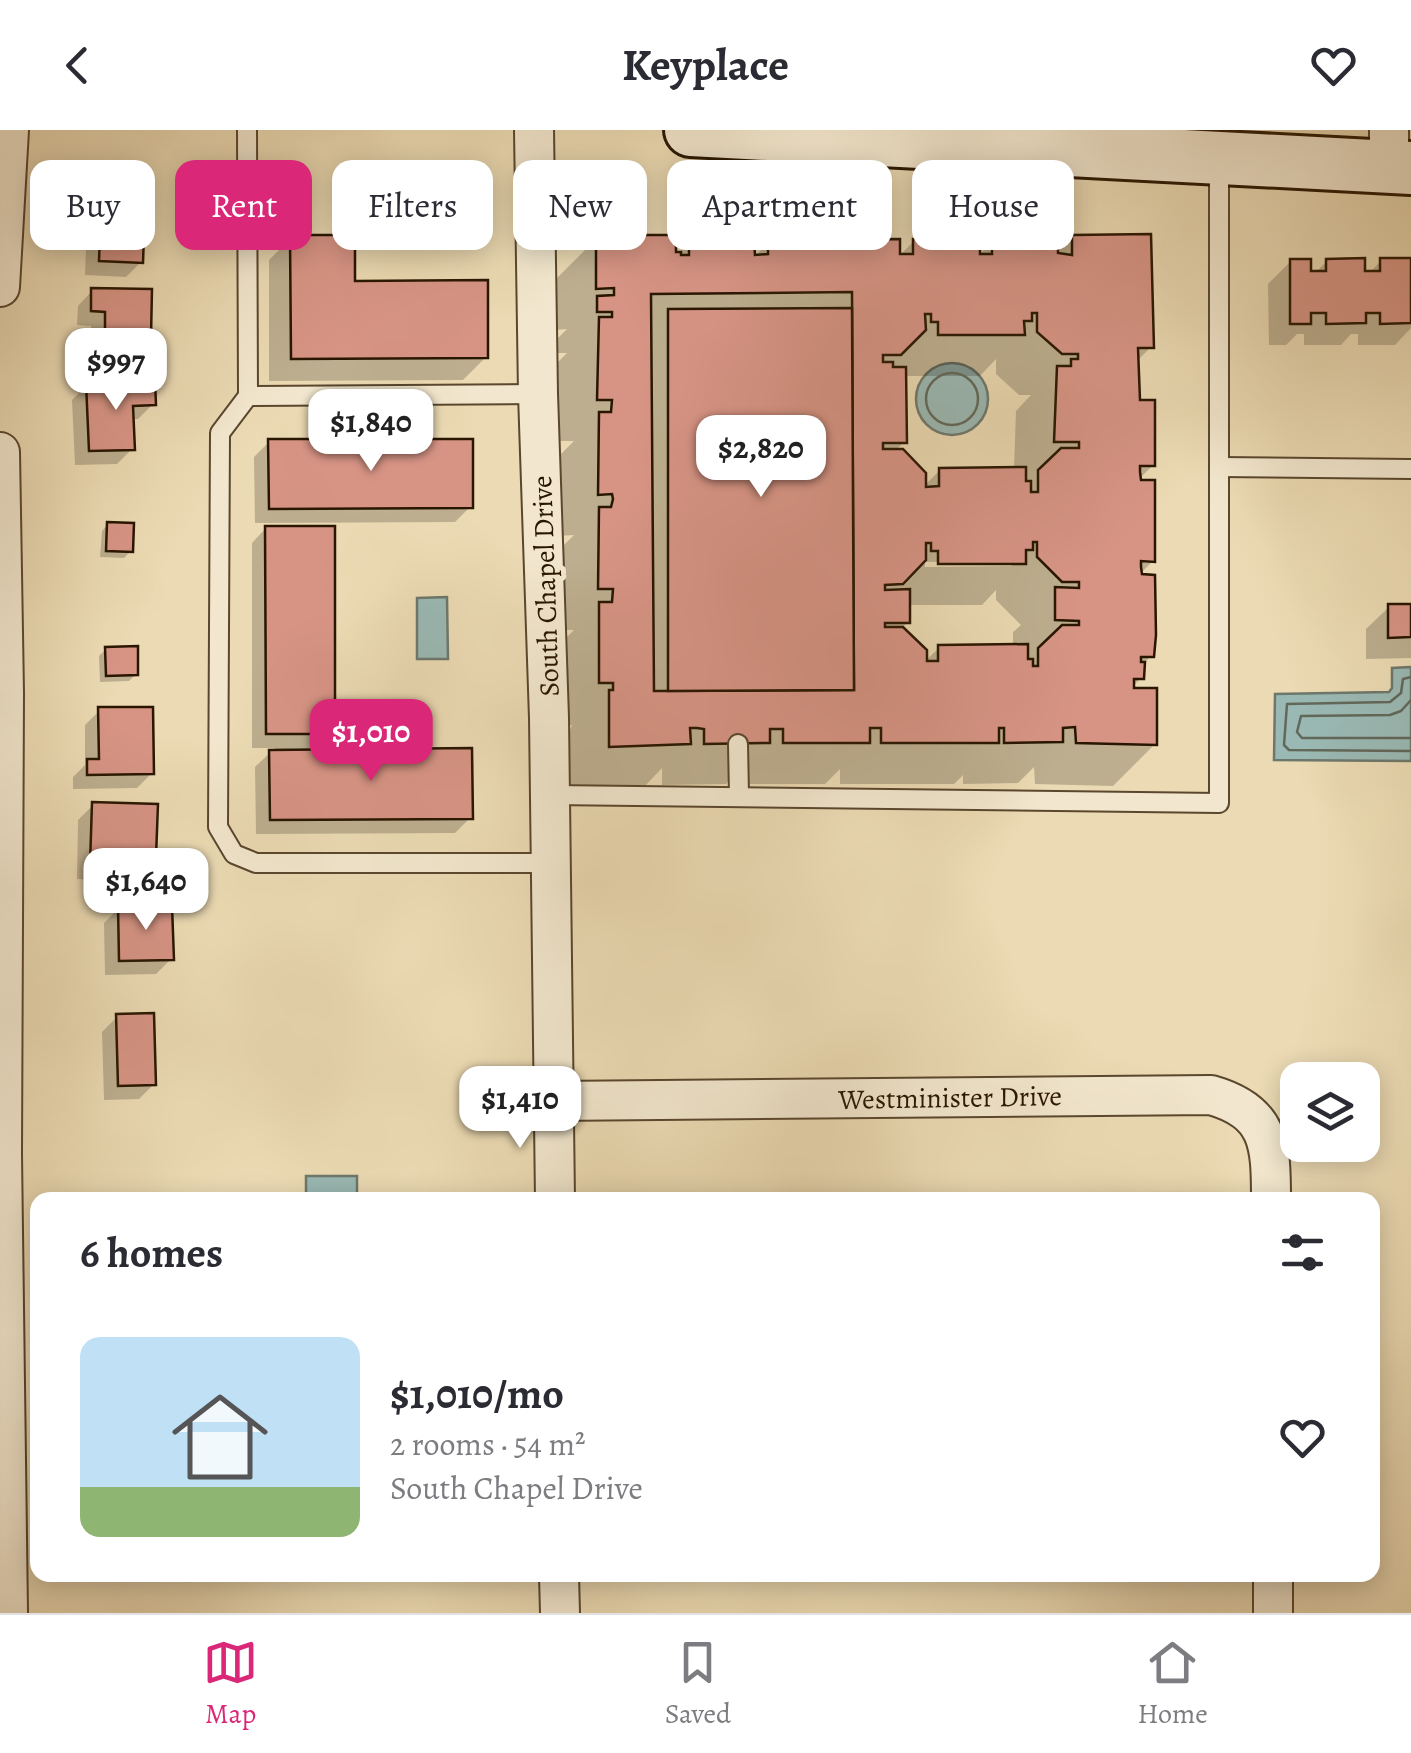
<!DOCTYPE html>
<meta charset="utf-8">
<style>
body{margin:0;font-family:Alegreya,serif;background:#f2f2f3;color:#2b2b33;height:100vh;display:flex;flex-direction:column;font-size:38px;white-space:nowrap}
*{box-sizing:border-box;margin:0}
p{font-size:32px;color:#7c7c81}
.icon{flex:none;width:55px;height:55px;fill:none;stroke:currentColor;stroke-width:2;stroke-linecap:round;stroke-linejoin:round}
.map{position:relative;flex:1;overflow:hidden}
.sheet{position:absolute;left:30px;top:1062px;width:1350px;height:390px;display:flex;flex-direction:column;background:#fff;border-radius:20px;box-shadow:0 5px 25px #0003}
.sheet>*{flex:none}
.hud{position:absolute;left:30px;top:30px;width:1352px;height:90px;display:flex;gap:20px}
.fabs{position:absolute;left:1280px;top:932px;display:grid;gap:20px}
.fabs a{display:grid;place-items:center;width:100px;height:100px;border-radius:20px;background:#fff;box-shadow:0 5px 25px #0003;font-size:50px}
.price{position:absolute;translate:-50% -85px;padding:0 22px;border-radius:20px;background:#fff;color:#222;font-size:32px;line-height:65px;filter:drop-shadow(0 2px 5px #0008)}
.price::after{content:'';position:absolute;left:50%;top:60px;width:30px;height:22px;margin-left:-15px;background:inherit;clip-path:polygon(0 0,100% 0,50% 100%)}
.price.on{background:#db2777;color:#fff}
ul{padding:0;list-style:none}
li{display:flex;align-items:center;gap:30px;height:250px;padding:0 50px}
li span{display:grid;place-items:center;flex:none;width:280px;height:200px;border-radius:20px;color:#555}
li>.icon{margin-inline-start:auto}
span .icon{width:120px;height:120px;fill:#fffc;stroke-width:1}
li b{font-size:42px}
h2{display:flex;justify-content:space-between;align-items:center;height:120px;padding:0 50px;font-size:42px}
.pill{padding:0 35px;border-radius:20px;background:#fff;box-shadow:0 5px 25px #0003;font-size:35px;line-height:90px}
.pill.on{background:#db2777;color:#fff}
header{display:flex;justify-content:space-between;align-items:center;height:130px;padding:0 50px;background:#fff;font-size:45px;font-weight:700}
.tab-bar{display:flex;justify-content:space-around;align-items:center;height:140px;border-top:2px solid #e1e1e2;background:#fff;font-size:28px;color:#7c7c81}
.tab-bar a{display:grid;justify-items:center;gap:5px}
.tab-bar .on{color:#db2777}
.map>svg:first-child{display:block}
.water{fill:#9ab9b4;stroke:#6d786c;stroke-width:2.5}
.shadow{fill:#0003;fill-rule:evenodd}
.lines{fill:none;stroke-linecap:round;stroke-linejoin:round}
.shore{stroke:#62685a;stroke-width:2.5}
.building{fill:#d79485;stroke:#291601;stroke-width:2.5;fill-rule:evenodd}
.lane-casing{stroke:#5a472e;stroke-width:22}
.street-casing{stroke:#5a472e;stroke-width:42}
.secondary-casing{stroke:#291601;stroke-width:58}
.lane{stroke:#f2e7ce;stroke-width:18}
.street{stroke:#f2e7ce;stroke-width:38}
.secondary{stroke:#f2e7ce;stroke-width:52}
.labels{text-anchor:middle;stroke-width:10;stroke-linejoin:round;paint-order:stroke}
.street-label{font-size:28px;fill:#291601;stroke:#f2e7ce}
</style>
<header><svg class="icon" aria-label="back" viewBox="0 0 24 24"><path d="M15 5l-7 7 7 7"/></svg>Keyplace<svg class="icon" aria-label="heart" viewBox="0 0 24 24"><path d="M12 20l-8-8c-3-5 5-10 8-4 3-6 11-1 8 4z"/></svg></header>
<div class="map">
<svg width="1411" height="1483" viewBox="0 0 1411 1483">
<rect width="100%" height="100%" fill="#ebdab3"/>
<filter id="stains"><feTurbulence type="fractalNoise" baseFrequency=".002" numOctaves="4"/><feColorMatrix values="0 0 0 0 .2 0 0 0 0 .09 0 0 0 0 .02 0 0 0 .5 -.17"/></filter>
<radialGradient id="worn" r=".72"><stop offset=".6" stop-color="#630" stop-opacity="0"/><stop offset="1" stop-color="#630" stop-opacity=".3"/></radialGradient>
<!-- water -->
<g class="water">
<circle cx="952" cy="269" r="36"/>
<polygon points="447,467 448,529 417,529 417,468"/>
<polygon points="1411,537 1411,631 1274,630 1275,564 1389,562 1392,558 1392,538"/>
<rect x="306" y="1046" width="51" height="24"/>
</g>
<!-- shadow -->
<g class="shadow">
<polygon points="102,76 141,132 126,147 85,145 87,91"/>
<path d="M1073 107 1151 217 1136 232 1138 272 1153 335 1135 353 1153 431 1137 447 1151 526 1142 535V547L1128 561 1155 614 1113 656 1035 654 1034 637 1018 653 963 654V645L954 654H840V639L825 654H741V638L726 654 662 655V638L646 655 568 658V605L572 595H558V516L574 500H557L558 421 574 405 557 406 558 327 574 311H556L558 232 567 223H556V210L567 199 555 200V150L597 108 674 124H678L690 112 752 129 769 112 898 127 914 111 977 127 993 111 1056 124ZM996 229V244L1019 265H1031L1016 281 1014 340H940L923 357 895 321 904 312V246H980ZM1016 431 1011 436 925 437V432ZM996 460V470L1021 495 1013 502V517L939 518 924 532 901 499 908 492V475H982Z"/>
<polygon points="291,108 353,153 486,227 463,250 269,251 269,130"/>
<polygon points="1411,130 1411,198 1395,215 1358,215 1358,204 1351,204 1341,215 1304,215 1304,204 1297,204 1286,215 1269,215 1268,154 1291,131 1309,144 1314,144 1327,131 1368,144 1381,131"/>
<polygon points="92,161 149,206 134,221 91,220 91,196 77,195 78,176"/>
<polygon points="87,255 153,274 138,289 131,289 132,319 117,334 75,335 72,270"/>
<polygon points="269,312 470,377 455,392 255,393 254,327"/>
<polygon points="108,394 131,421 124,428 100,427 102,401"/>
<polygon points="266,398 333,603 313,622 470,688 455,703 256,704 255,637 275,618 252,618 252,413"/>
<polygon points="1411,476 1411,528 1366,529 1366,499 1389,477"/>
<polygon points="106,519 136,544 129,551 100,552 99,526"/>
<polygon points="100,580 152,643 137,658 73,659 73,647 85,635 85,595"/>
<polygon points="93,675 153,752 138,767 95,766 95,750 77,749 78,690"/>
<polygon points="119,778 171,829 156,844 105,845 104,793"/>
<polygon points="117,887 154,954 139,969 104,970 102,902"/>
</g>
<g class="lines">
<!-- shore -->
<g class="shore">
<circle cx="952" cy="269" r="26"/>
<polyline points="1411,547 1403,549 1401,563 1390,572 1287,574 1284,615 1289,620 1411,621"/>
<polyline points="1411,570 1401,581 1390,585 1301,586 1297,602 1302,608 1411,608"/>
</g>
</g>
<!-- building -->
<g class="building">
<polygon points="101,74 145,75 143,133 99,131"/>
<path d="M1151 104 1154 218H1138L1140 270H1155V336H1140V342L1141 350H1155V432L1141 431V437L1142 444 1155 445 1156 505 1154 527H1141V532H1145L1144 549H1134V558H1157V615L1076 613 1075 597 1063 598V612L1004 613V598H999V613H881V598H870V613H783V599H770V613L704 614V599L697 598H690L691 614 609 617V560H613V553H599V472H612L613 459H598L599 377H611L613 369 612 364 598 365 599 282H611L612 270H597L599 187H612V182H597V166L614 165V158L596 159V105H676V122H681V125H689V110H754L755 125 768 124V110L900 109V124H913V109H980V124H992V109L1058 108V123L1072 125V105ZM852 162 854 560 654 561 651 164ZM1032 183H1037V202L1062 224H1078V229H1071V236H1057L1054 312H1079V318H1061L1038 340V362H1031V351H1026V337L939 338V356L926 357V343L903 319H883V313H907L906 237H893V232H883V225H901L926 200 925 184H931V192H938V205H1025L1024 191H1032ZM1033 412H1037V427L1062 452H1079V458L1055 457V490L1079 491V495H1062L1038 518V536H1033V529H1028V514L938 515V531H927V520L903 497H885V493H910V459L885 460V455L903 454 926 430V413H931V421H938V434H1026V420H1033Z"/>
<polygon points="290,105 355,105 355,151 488,150 488,228 291,229"/>
<polygon points="1365,128 1365,141 1380,141 1380,128 1411,128 1411,193 1380,194 1380,183 1366,183 1366,193 1326,194 1326,183 1311,183 1311,194 1290,194 1290,129 1311,129 1311,141 1326,141 1326,129"/>
<polygon points="91,158 152,159 151,207 105,206 105,182 91,181"/>
<polygon points="852,178 854,560 668,561 668,179"/>
<polygon points="155,250 156,275 133,276 135,320 89,321 86,253"/>
<polygon points="268,309 473,309 473,378 269,379"/>
<polygon points="107,392 134,393 133,422 106,421"/>
<polygon points="265,396 335,396 335,604 266,604"/>
<polygon points="1388,474 1411,474 1411,507 1388,508"/>
<polygon points="138,516 138,545 106,546 105,517"/>
<polygon points="98,577 153,577 154,644 87,645 87,629 99,629"/>
<polygon points="472,618 473,689 270,690 269,620"/>
<polygon points="92,672 158,674 155,753 108,752 109,736 90,735"/>
<polygon points="172,775 174,830 119,831 118,776"/>
<polygon points="154,883 156,955 118,956 116,884"/>
</g>
<g class="lines">
<!-- lane casing -->
<g class="lane-casing">
<g id="lane">
<polyline points="247,0 248,266 220,303 218,697 234,724 256,733 552,733"/>
<polyline points="248,266 538,264"/>
<polyline points="1219,337 1411,339"/>
<polyline points="738,614 739,665"/>
<polyline points="551,665 1219,673 1219,32"/>
</g>
</g>
<!-- street casing -->
<g class="street-casing">
<g id="street">
<polyline points="534,0 538,264 549,588 555,1070"/>
<polyline points="1389,0 1389,37"/>
<polyline points="0,157 9,0"/>
<polyline points="0,322 4,563 2,1024 8,1483"/>
<path d="M554 971 1211 965C1270 982 1271 1014 1271 1070"/>
<polyline points="559,1445 560,1483"/>
<polyline points="1273,1445 1273,1483"/>
</g>
</g>
<!-- secondary casing -->
<g class="secondary-casing">
<polyline id="secondary" points="691,0 1411,38"/>
</g>
<!-- lane -->
<use href="#lane" class="lane"/>
<!-- street -->
<use href="#street" class="street"/>
<!-- secondary -->
<use href="#secondary" class="secondary"/>
</g>
<g class="labels">
<!-- street labels -->
<g class="street-label">
<text transform="translate(545 456) rotate(-92)" y="10">South Chapel Drive</text>
<text transform="translate(950 967) rotate(-1)" y="10">Westminister Drive</text>
</g>
</g>
<rect width="100%" height="100%" filter="url(#stains)"/>
<rect width="100%" height="100%" fill="url(#worn)"/>
</svg>
<div class="fabs">
<a><svg class="icon" aria-label="layers" viewBox="0 0 24 24"><path d="M12 4l9 5-9 5-9-5zM3 14l9 5 9-5"/></svg></a>
</div>
<b class="price" style="left:116px;top:283px">$997</b>
<b class="price" style="left:371px;top:344px">$1,840</b>
<b class="price" style="left:761px;top:370px">$2,820</b>
<b class="price on" style="left:371px;top:654px">$1,010</b>
<b class="price" style="left:146px;top:803px">$1,640</b>
<b class="price" style="left:520px;top:1021px">$1,410</b>
<div class="hud">
<a class="pill">Buy</a>
<a class="pill on">Rent</a>
<a class="pill">Filters</a>
<a class="pill">New</a>
<a class="pill">Apartment</a>
<a class="pill">House</a>
</div>
<section class="sheet">
<h2>6 homes<svg class="icon" aria-label="filters" viewBox="0 0 24 24"><path d="M4 7h16M4 17h16"/><circle cx="9" cy="7" r="2"/><circle cx="15" cy="17" r="2"/></svg></h2>
<ul>
<li><span style="background:linear-gradient(#bfe0f5 75%,#8fb573 0)"><svg class="icon" aria-label="home" viewBox="0 0 24 24"><path d="M3 11l9-7 9 7M6 9v11h12V9"/></svg></span><div><b>$1,010/mo</b><p>2 rooms · 54 m²</p><p>South Chapel Drive</p></div><svg class="icon" aria-label="heart" viewBox="0 0 24 24"><path d="M12 20l-8-8c-3-5 5-10 8-4 3-6 11-1 8 4z"/></svg></li>
</ul>
</section>
</div>
<nav class="tab-bar">
<a class="on"><svg class="icon" aria-label="map" viewBox="0 0 24 24"><path d="M3 6l6-2 6 2 6-2v14l-6 2-6-2-6 2zM9 4v14M15 6v14"/></svg>Map</a>
<a><svg class="icon" aria-label="saved" viewBox="0 0 24 24"><path d="M7 4h10v16l-5-4-5 4z"/></svg>Saved</a>
<a><svg class="icon" aria-label="home" viewBox="0 0 24 24"><path d="M3 11l9-7 9 7M6 9v11h12V9"/></svg>Home</a>
</nav>
